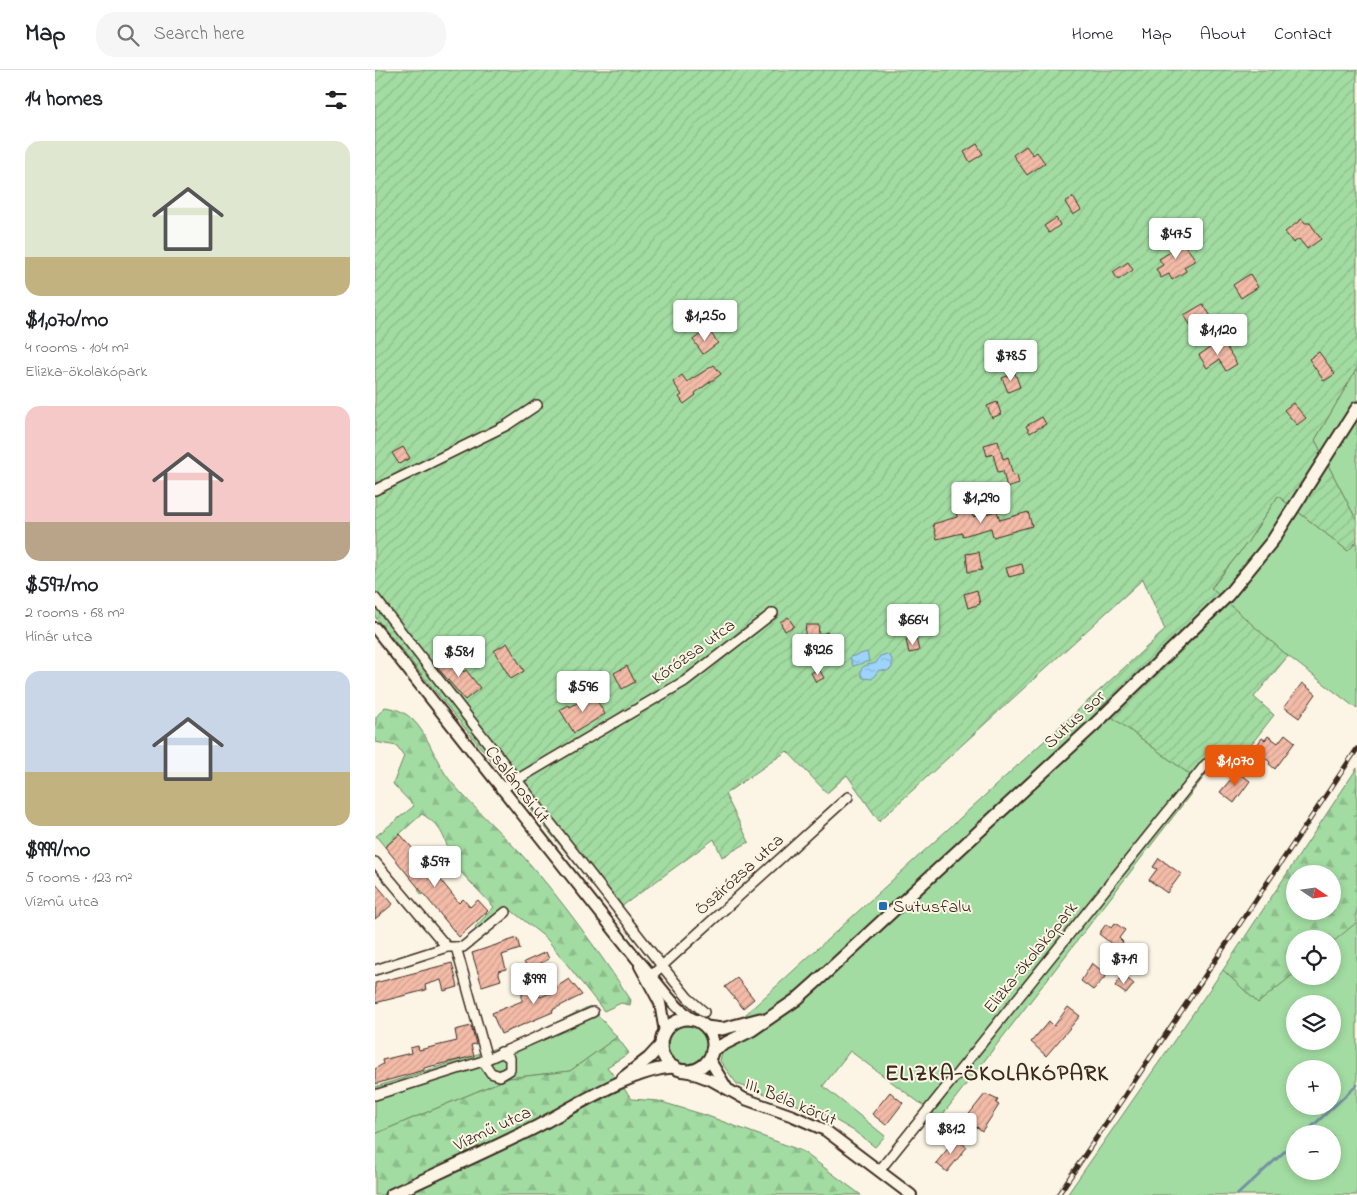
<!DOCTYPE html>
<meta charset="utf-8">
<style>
body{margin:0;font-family:"Indie Flower",sans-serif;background:#f6f6f6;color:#202124;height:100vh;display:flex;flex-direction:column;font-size:19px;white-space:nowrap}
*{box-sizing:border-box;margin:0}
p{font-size:16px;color:#757577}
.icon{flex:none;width:28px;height:28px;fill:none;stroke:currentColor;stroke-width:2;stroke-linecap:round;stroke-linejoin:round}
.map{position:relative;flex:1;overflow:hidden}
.drawer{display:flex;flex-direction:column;background:#fff;width:375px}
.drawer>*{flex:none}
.needle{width:32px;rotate:103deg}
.buttons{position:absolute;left:911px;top:795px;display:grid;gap:10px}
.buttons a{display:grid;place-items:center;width:55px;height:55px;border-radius:50%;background:#fff;box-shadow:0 2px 8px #0003;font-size:25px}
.price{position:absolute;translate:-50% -42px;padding:0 11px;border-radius:5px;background:#fff;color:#222;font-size:16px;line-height:32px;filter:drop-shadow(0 1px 2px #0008)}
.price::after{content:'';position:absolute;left:50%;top:30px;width:15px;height:11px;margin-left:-8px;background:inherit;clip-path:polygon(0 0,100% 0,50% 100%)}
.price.current{background:#ea580c;color:#fff}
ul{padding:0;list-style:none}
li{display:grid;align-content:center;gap:10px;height:265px;padding:0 25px}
li span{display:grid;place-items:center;height:155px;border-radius:15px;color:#555}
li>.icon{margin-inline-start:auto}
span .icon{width:90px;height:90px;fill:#fffc;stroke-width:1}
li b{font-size:21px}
h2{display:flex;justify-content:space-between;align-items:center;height:60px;padding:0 25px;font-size:21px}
header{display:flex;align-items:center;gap:30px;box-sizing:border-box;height:70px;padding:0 25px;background:#fff;border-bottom:1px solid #e0e0e0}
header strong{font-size:24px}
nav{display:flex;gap:28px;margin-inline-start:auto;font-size:18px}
.search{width:350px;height:45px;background:#f6f6f6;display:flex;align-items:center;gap:12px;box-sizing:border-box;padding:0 18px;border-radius:20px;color:#757577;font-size:19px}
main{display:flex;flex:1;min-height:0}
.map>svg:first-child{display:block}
.grass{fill:#a2dca2;stroke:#6e8360;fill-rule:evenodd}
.forest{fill:url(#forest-firs);stroke:#6e8360;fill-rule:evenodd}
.garden{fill:url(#garden-furrows);stroke:#6e8360}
.water{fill:url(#water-ripples);stroke:#7590a3}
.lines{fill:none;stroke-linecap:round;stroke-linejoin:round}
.stream{stroke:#7590a3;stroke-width:3}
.building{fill:url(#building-hatch);stroke:#3b2a1e}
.minor-casing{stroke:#3b2a1e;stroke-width:12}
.tertiary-casing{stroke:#3b2a1e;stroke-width:14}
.secondary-casing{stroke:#3b2a1e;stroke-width:15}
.minor{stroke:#fcf5e5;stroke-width:9}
.tertiary{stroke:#fcf5e5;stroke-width:10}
.secondary{stroke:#fcf5e5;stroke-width:11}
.rail-casing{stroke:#3b2a1e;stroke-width:5}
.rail{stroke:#fcf5e5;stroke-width:3;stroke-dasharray:9;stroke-linecap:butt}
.poi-dot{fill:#1f6fb2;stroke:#fcf5e5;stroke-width:2}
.labels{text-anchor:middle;stroke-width:4;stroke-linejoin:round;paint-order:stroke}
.street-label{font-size:18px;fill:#3b2a1e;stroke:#fcf5e5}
.poi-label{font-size:18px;fill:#3b2a1e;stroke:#fcf5e5;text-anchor:start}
.district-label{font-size:22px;font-weight:bold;letter-spacing:1px;fill:#3b2a1e;stroke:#fcf5e5}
</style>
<header>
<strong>Map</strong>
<div class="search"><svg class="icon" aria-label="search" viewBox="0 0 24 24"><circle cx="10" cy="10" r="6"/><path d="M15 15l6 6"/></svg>Search here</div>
<nav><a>Home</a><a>Map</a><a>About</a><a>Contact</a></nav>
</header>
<main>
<section class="drawer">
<h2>14 homes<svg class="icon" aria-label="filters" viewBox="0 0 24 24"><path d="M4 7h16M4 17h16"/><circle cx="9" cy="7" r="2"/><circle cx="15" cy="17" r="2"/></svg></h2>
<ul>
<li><span style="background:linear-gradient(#dfe7d0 75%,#c2b280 0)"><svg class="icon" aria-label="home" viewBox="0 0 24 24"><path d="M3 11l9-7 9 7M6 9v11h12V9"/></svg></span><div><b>$1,070/mo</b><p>4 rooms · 104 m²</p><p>Elizka-ökolakópark</p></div></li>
<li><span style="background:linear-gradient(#f6c9c9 75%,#b9a48a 0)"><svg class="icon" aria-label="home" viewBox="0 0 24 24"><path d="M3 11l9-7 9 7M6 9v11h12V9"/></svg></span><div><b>$597/mo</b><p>2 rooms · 68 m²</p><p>Hínár utca</p></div></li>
<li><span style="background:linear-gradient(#c9d6e8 65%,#c2b280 0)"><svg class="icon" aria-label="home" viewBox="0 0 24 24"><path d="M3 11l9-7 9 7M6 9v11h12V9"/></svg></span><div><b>$999/mo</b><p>5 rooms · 123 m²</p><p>Vízmű utca</p></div></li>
</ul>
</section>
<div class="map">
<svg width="982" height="1125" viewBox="0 0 982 1125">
<defs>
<pattern id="forest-firs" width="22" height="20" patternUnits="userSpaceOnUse" patternTransform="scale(1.25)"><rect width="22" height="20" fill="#a2dca2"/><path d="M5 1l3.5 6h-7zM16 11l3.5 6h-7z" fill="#8cbd8b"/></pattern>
<pattern id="garden-furrows" width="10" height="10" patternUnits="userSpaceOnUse" patternTransform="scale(1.25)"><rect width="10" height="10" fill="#a2dca2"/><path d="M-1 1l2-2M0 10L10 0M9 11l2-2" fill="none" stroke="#8cbd8b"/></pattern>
<pattern id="water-ripples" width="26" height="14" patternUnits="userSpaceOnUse" patternTransform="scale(1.25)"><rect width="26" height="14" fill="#9cd4fc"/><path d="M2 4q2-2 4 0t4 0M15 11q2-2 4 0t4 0" fill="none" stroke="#87b6d8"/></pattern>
<pattern id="building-hatch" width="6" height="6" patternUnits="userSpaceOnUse" patternTransform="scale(1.25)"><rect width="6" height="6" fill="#f3bba8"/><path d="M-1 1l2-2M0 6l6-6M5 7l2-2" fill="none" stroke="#d1a190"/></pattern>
</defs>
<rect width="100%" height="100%" fill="#fcf5e5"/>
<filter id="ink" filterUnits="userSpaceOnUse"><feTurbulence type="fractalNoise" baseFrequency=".02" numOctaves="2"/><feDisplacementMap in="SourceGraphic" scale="10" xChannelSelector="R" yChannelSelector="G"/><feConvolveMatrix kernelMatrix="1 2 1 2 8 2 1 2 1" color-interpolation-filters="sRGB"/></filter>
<g filter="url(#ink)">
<!-- grass -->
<g class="grass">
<polygon points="982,298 982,451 940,370"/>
<polygon points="903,426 973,481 982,471 982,639 913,586 836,519 872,473"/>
<polygon points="714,630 825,712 565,1048 475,981 448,1016 510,1066 500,1077 479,1061 453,1046 362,1014 345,991 348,977 383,955 370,945"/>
<path d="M982 850V1125H692L848 900 883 933 920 902V906H958V870ZM920 934H958V971H920ZM920 999H958V1036H920ZM920 1064H958V1101H920Z"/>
<polygon points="215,936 242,967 195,1001 134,1008 0,1064 0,1017 143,971"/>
<circle cx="312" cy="976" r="20"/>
</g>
<!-- forest -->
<g class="forest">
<path d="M10 637C22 639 28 641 37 649 55 666 60 693 77 713 99 738 123 760 146 784 186 828 223 881 256 930L255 935 246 933 229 941 171 868 132 837 103 861 100 857 119 837 80 796 47 825 43 820 75 786C69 765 66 756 47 744L10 777 1 766 39 736 18 714 29 686 22 676 0 672 1 647Z"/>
<path d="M982 698V852L958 872V869H920V903L883 933 848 900ZM920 804H958V841H920Z"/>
<polygon points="242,967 254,983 232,997 257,1029 283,1031 330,1045 427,1081 486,1125 0,1125 0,1064 134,1008 195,1001"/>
</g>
<!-- garden -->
<polygon class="garden" points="0,0 982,0 982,298 940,370 982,451 982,471 973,481 903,426 872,473 836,518 913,586 879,627 899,645 863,691 850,680 825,712 714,630 790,560 768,509 504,751 472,705 452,723 412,681 350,724 374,772 347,787 339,769 239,842 0,547"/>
<!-- water -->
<g class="water">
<polygon points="492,582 494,591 478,596 475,587"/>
<path d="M512 584 517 589V598L512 601 504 600 497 609 488 608 486 604C485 594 493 596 501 593L505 586Z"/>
</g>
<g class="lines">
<!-- stream -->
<g class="stream">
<polyline points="929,1064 982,1015"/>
<polyline points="862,1125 920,1072"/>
</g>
</g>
<!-- building -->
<g class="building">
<polygon points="602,74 608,84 595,92 589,82"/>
<polygon points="651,76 658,85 662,82 670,93 652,105 638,85"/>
<polygon points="698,127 706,140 698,145 690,132"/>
<polygon points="681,148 685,155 674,163 669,156"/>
<polygon points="927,149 930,153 935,153 946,169 932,179 924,169 918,173 910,162"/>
<polygon points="803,166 821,190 809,197 811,201 797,210 794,204 786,208 781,199 788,195 784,189 799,180 794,172"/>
<polygon points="753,192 758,200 743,210 738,202"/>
<polygon points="875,204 883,217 866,228 858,215"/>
<polygon points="828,234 837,248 818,259 809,245"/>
<polygon points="333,259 343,273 328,284 318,270"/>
<polygon points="847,270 862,294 851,301 844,290 832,298 824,285"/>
<polygon points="944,282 960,304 949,311 934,289"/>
<polygon points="339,295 346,304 320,323 321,325 309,334 304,327 307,325 298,312 307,305 312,312"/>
<polygon points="640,303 645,317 633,322 627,308"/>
<polygon points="622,332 626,344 617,348 612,336"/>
<polygon points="918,333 931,348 922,355 909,340"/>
<polygon points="667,347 671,354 655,363 651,356"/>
<polygon points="623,371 628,389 633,387 638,406 642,405 644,414 632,418 628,401 623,402 618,384 612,386 609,375"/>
<polygon points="28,377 35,388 24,394 17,383"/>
<polygon points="595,437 598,447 622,441 625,450 653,442 657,456 618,467 616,458 588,466 587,463 562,469 558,454 582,447 581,441"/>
<polygon points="604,482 607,500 593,502 591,484"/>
<polygon points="647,494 649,503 634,507 631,498"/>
<polygon points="602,520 605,534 593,538 589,524"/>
<polygon points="413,547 419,556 410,561 405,552"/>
<polygon points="431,555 444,555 443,565 453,562 456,573 445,576 450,581 441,590 428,579"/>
<polygon points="541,568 544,581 534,583 531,570"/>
<polygon points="132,573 149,601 136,609 119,581"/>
<polygon points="74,586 89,602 91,600 105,618 90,630 62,597"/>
<polygon points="252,596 260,612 247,619 239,603"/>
<polygon points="444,599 449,608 441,612 436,603"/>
<polygon points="927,613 941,624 924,648 909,637"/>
<polygon points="218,624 230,644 199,663 185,640 194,635 195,637"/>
<polygon points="910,664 920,672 900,699 894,694 895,692 881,681 885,677 882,675 887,668 890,670 893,666 903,673"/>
<polygon points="862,702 875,711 859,733 845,722"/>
<polygon points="25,764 53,796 60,790 68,798 61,804 84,833 88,829 95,837 103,830 113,841 84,867 10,777"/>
<polygon points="784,788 806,804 792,823 774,810 782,799 778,797"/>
<polygon points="0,813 18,834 0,849"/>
<polygon points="740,853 750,860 744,868 748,872 743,879 724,864 731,854 736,858"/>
<polygon points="142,868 145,879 127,885 131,899 123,901 126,910 107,916 97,883"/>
<polygon points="171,882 174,889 153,900 149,892"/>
<polygon points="77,893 83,917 69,921 66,910 50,915 51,920 0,933 0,913"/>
<polygon points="717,893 732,905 718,920 706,911"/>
<polygon points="748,905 759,914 751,924 740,916"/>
<polygon points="362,908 379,929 368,938 350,917"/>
<polygon points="155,909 165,927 178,922 178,919 194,909 207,925 177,940 178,942 126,964 117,943 147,931 147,924 149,922 146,913"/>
<polygon points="693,937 705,946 671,986 656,972 674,951 679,956"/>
<polygon points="96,956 101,974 96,975 99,986 49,998 49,1000 0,1014 0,999 8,994 7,990 36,983 35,978 43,976 44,980 82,971 80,960"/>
<polygon points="515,1022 528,1033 511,1055 497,1044"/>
<polygon points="610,1024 623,1030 621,1033 624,1035 607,1061 602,1057 600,1059 594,1054 596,1052 591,1048"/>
<polygon points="581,1069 592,1077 572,1102 561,1093"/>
</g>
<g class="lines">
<!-- minor casing -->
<g class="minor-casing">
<g id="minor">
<polyline points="0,420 132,355 162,335"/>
<polyline points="0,528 287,896 313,928 329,942"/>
<polyline points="126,719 310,611 398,543"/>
<polyline points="0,792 72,877"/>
<polyline points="81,877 112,989"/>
<polyline points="0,900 72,877 88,877 131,842"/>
<polyline points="277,905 473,727"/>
<polyline points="108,991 116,1003 125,1006 135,1000 135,988 126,982"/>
<polyline points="0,1025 108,991 218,942"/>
<polyline points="504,1101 831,694"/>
</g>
</g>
<!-- tertiary casing -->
<g class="tertiary-casing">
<g id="tertiary">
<path d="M0 558 261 888C281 909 295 935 319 950"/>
<polyline points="265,896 285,933 290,962"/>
<polyline points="334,989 351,1017"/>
<polyline points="309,1000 336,1010 370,1029 418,1046 450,1060 536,1125"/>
</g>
</g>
<!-- secondary casing -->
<g class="secondary-casing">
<g id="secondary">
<circle cx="312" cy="975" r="26"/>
<polyline points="331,957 347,959 385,949"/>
<polyline points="337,980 377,960 422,929 440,913 718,656 853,525 898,470 982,338"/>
<polyline points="248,1008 274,988 286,975"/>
<path d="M16 1125C63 1103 110 1082 157 1059 196 1039 256 999 299 997"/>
</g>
</g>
<!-- minor -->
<use href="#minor" class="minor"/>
<!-- tertiary -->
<use href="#tertiary" class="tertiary"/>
<!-- secondary -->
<use href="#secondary" class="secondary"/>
<!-- rail casing -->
<g class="rail-casing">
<polyline id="rail" points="683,1125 982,679"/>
</g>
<!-- rail -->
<use href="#rail" class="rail"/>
</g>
</g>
<!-- markers -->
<rect class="poi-dot" x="503" y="831" width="10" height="10" rx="2.5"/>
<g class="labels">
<!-- street labels -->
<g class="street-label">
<text transform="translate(318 581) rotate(-36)" y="6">Kőrózsa utca</text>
<text transform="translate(699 649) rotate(-43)" y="6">Sutus sor</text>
<text transform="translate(143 714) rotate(52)" y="6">Csalánosi út</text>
<text transform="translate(364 804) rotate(-42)" y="6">Őszirózsa utca</text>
<text transform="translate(655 887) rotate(-51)" y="6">Elizka-ökolakópark</text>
<text transform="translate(416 1031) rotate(23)" y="6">III. Béla körút</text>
<text transform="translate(117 1058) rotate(-25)" y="6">Vízmű utca</text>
</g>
<!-- poi labels -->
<g class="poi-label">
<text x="518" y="842">Sutusfalu</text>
</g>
<!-- district labels -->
<g class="district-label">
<text x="622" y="1010">ELIZKA-ÖKOLAKÓPARK</text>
</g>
</g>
</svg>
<div class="buttons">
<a><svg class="needle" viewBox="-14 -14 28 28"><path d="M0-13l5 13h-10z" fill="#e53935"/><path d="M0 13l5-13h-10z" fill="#757577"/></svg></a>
<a><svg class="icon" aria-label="locate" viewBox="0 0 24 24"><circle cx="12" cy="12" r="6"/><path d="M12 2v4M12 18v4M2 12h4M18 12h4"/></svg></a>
<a><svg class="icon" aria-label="layers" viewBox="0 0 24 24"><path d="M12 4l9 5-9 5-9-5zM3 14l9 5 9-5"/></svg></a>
<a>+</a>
<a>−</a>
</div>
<b class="price" style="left:801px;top:190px">$475</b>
<b class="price" style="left:330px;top:272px">$1,250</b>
<b class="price" style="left:843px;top:286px">$1,120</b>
<b class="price" style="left:636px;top:312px">$785</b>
<b class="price" style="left:606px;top:454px">$1,290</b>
<b class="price" style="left:538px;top:576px">$664</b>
<b class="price" style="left:443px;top:606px">$926</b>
<b class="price" style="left:84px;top:608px">$581</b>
<b class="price" style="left:208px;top:643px">$596</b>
<b class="price current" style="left:860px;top:717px">$1,070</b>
<b class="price" style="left:60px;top:818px">$597</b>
<b class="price" style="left:749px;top:915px">$719</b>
<b class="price" style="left:159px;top:935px">$999</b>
<b class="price" style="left:576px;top:1085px">$812</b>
</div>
</main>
